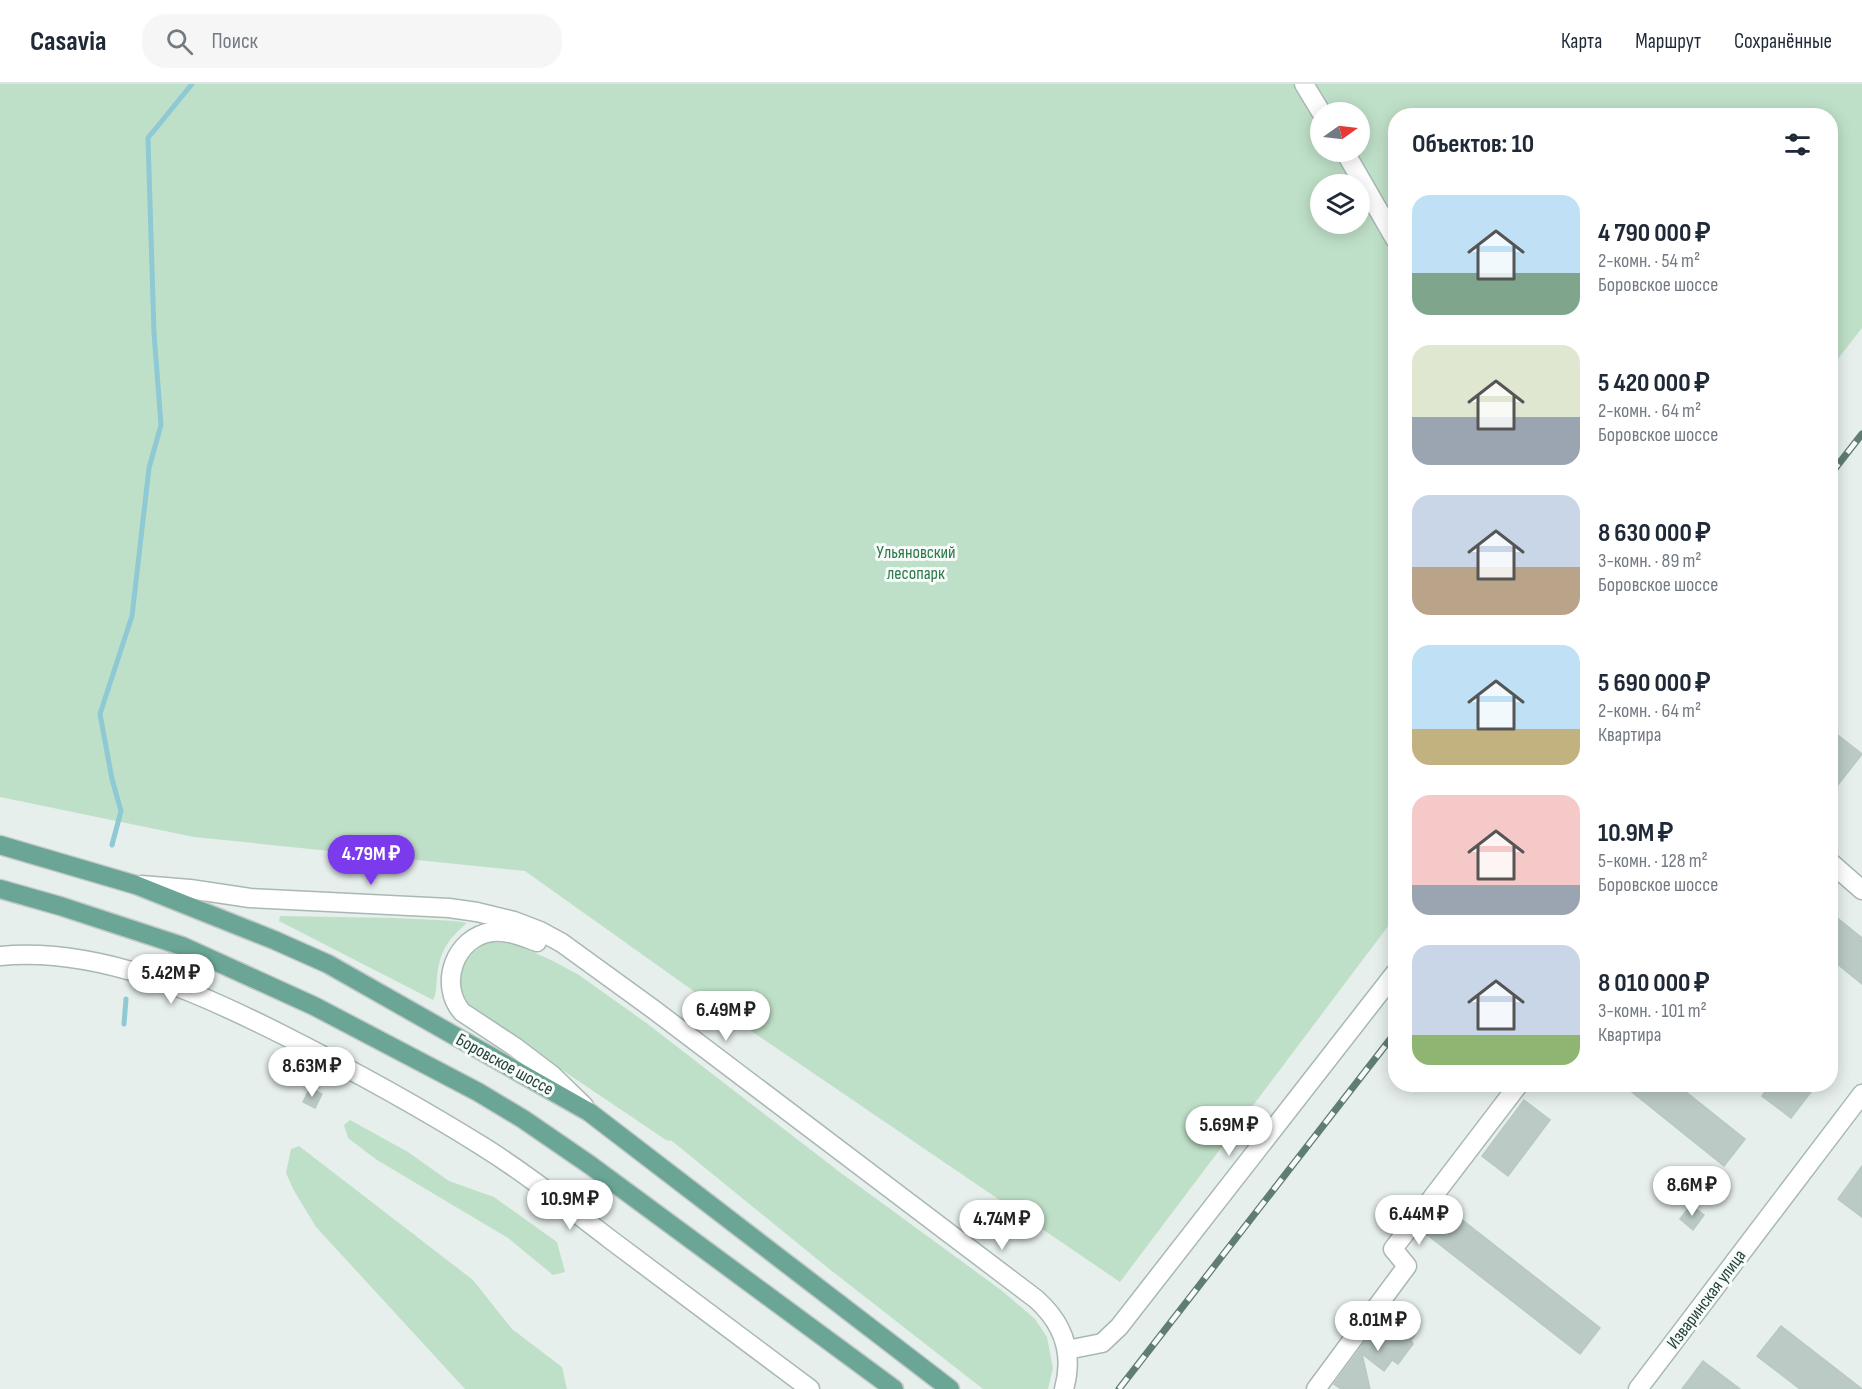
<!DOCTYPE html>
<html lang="ru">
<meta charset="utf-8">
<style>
body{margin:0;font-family:"Sofia Sans Condensed",sans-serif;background:#f6f6f7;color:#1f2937;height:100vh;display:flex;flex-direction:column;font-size:22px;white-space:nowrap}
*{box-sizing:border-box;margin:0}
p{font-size:20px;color:#747a83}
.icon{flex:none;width:33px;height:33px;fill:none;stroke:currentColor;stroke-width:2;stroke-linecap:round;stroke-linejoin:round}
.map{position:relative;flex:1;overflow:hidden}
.panel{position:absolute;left:1388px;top:24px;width:450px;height:984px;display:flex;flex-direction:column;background:#fff;border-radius:24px;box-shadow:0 3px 15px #0003}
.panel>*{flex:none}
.needle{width:39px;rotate:76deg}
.controls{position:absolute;left:1310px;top:18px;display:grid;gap:12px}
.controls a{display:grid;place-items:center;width:60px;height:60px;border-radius:50%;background:#fff;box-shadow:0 3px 15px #0003;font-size:30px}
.price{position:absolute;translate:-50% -51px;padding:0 14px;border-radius:21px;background:#fff;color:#222;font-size:20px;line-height:39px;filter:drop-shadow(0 2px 3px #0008)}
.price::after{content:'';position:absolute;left:50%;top:36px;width:18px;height:14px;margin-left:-9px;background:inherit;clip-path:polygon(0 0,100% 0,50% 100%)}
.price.current{background:#7c3aed;color:#fff}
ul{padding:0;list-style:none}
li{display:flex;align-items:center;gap:18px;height:150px;padding:0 24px}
li span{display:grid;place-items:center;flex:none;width:168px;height:120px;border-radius:18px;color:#555}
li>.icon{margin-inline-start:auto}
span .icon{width:72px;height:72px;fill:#fffc;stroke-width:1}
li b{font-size:26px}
h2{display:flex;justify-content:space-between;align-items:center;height:72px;padding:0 24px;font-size:26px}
header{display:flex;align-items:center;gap:36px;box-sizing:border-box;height:84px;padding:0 30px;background:#fff;border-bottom:2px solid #e0e1e3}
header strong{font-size:28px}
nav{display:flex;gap:33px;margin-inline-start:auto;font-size:21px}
.search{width:420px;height:54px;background:#f6f6f7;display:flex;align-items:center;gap:15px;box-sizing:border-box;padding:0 21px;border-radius:24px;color:#747a83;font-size:22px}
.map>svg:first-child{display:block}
.green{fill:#bfe0c8;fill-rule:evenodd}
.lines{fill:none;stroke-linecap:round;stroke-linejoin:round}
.stream{stroke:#8ec9d4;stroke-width:5}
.building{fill:#bbcac4;stroke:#b8c9c2;stroke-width:1.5}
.minor-casing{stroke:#a8b8b2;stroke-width:21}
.major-casing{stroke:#c2cac8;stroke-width:21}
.minor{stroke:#fff;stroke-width:18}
.major{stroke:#6aa596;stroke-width:18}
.rail-casing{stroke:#5f7d75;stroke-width:7}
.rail{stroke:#f7fbf9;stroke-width:4.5;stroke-dasharray:14;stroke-linecap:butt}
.labels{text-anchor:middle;stroke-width:6;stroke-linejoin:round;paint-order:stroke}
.park-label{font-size:18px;fill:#2d7a4b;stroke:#f7fbf9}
.street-label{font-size:18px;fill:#24423a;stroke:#f7fbf9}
</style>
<header>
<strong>Casavia</strong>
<div class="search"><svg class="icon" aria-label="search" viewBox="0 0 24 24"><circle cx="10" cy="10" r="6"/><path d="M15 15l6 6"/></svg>Поиск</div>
<nav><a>Карта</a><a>Маршрут</a><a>Сохранённые</a></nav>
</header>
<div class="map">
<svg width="1862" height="1305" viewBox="0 0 1862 1305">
<rect width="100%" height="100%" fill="#e6efeb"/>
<!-- green -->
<g class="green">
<path d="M0 0H1862V244L1830 285V32H1395V833L1120 1198 716 923 525 787 194 753 0 713ZM1320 28H1359V68H1320ZM1320 100H1359V140H1320Z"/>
<path d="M280 832 395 834 456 837 467 839C447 856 440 867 437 893 436 901 437 909 433 916L279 837Z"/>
<path d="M492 858 515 860 553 877 579 891 645 938 841 1089 1001 1206 1035 1235 1047 1253 1053 1284 1048 1305H983L828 1184 672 1057 666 1056 473 926C450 902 461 867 492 858Z"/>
<polygon points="350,1036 408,1068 449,1097 494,1113 557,1158 565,1188 553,1191 508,1154 377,1076 348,1054 344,1041"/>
<polygon points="299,1062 473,1196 512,1245 562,1283 567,1305 465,1305 316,1143 293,1105 286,1089 291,1065"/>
</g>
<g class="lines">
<!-- stream -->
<g class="stream">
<polyline points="112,761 121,727 112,695 100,630 132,532 149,384 161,341 154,249 148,54 192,0"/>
<polyline points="124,940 126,915"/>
</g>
</g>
<!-- building -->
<g class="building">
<polygon points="1830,645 1862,670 1830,711"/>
<polygon points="1830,828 1862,854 1862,900 1830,874"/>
<polygon points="1622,1000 1676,1000 1745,1055 1724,1082"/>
<polygon points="1770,1000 1817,1000 1791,1034 1762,1012"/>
<polygon points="310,1004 322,1010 315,1024 303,1018"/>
<polygon points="1524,1016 1550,1036 1508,1092 1482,1072"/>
<polygon points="1862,1082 1862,1133 1838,1115"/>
<polygon points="1442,1120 1600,1244 1580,1270 1421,1146"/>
<polygon points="1691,1121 1704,1131 1693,1146 1680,1135"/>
<polygon points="1388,1227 1413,1245 1415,1251 1411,1256 1413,1260 1398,1280 1392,1276 1384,1287 1362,1270 1370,1305 1341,1305 1334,1300"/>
<polygon points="1781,1242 1862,1305 1800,1305 1757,1272"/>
<polygon points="1703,1277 1740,1305 1682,1305"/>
</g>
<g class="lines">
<!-- minor casing -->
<g class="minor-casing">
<g id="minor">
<polyline points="1304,0 1321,28"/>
<polyline points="1345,68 1395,155"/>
<polyline points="1830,778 1862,806"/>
<path d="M141 801 190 805 250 814 449 824 477 828 514 837 540 847 562 859 653 925 1036 1215C1063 1239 1074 1269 1064 1305"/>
<path d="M537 858C523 853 507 846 492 848 455 853 438 900 462 928L515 963 552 991 584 1022"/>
<path d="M0 872C100 863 198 908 285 952 352 986 418 1022 482 1062 527 1090 569 1124 611 1156 677 1205 743 1255 810 1305"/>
<polyline points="1067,1266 1102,1259 1119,1243 1395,889"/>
<polyline points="1316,1305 1407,1182 1393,1165 1519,1000"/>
<polyline points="1638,1305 1862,1010"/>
</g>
</g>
<!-- major casing -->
<g class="major-casing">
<g id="major">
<polyline points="0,761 136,801 274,856 328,880 589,1028 950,1305"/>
<polyline points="0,805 60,822 182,862 314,922 478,1008 523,1035 590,1081 894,1305"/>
</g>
</g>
<!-- minor -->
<use href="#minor" class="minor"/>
<!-- major -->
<use href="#major" class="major"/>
<!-- rail casing -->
<g class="rail-casing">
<g id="rail">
<polyline points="1830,391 1862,350"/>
<polyline points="1119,1305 1395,949"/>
</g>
</g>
<!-- rail -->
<use href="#rail" class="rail"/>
</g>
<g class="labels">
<!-- park labels -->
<g class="park-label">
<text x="916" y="474">Ульяновский<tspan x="916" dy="21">лесопарк</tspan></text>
</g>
<!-- street labels -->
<g class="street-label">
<text transform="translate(505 980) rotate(29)" y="6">Боровское шоссе</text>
<text transform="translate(1706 1215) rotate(-53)" y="6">Изваринская улица</text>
</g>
</g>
</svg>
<div class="controls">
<a><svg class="needle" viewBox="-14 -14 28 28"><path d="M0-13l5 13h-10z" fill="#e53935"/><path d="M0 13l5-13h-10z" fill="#747a83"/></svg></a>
<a><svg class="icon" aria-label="layers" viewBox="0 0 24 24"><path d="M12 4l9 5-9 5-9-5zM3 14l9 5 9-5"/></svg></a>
</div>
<b class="price current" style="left:371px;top:802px">4.79M ₽</b>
<b class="price" style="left:171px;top:921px">5.42M ₽</b>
<b class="price" style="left:726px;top:958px">6.49M ₽</b>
<b class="price" style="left:312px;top:1014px">8.63M ₽</b>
<b class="price" style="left:1229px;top:1073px">5.69M ₽</b>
<b class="price" style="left:1692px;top:1133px">8.6M ₽</b>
<b class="price" style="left:570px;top:1147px">10.9M ₽</b>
<b class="price" style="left:1419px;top:1162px">6.44M ₽</b>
<b class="price" style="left:1002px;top:1167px">4.74M ₽</b>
<b class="price" style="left:1378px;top:1268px">8.01M ₽</b>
<section class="panel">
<h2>Объектов: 10<svg class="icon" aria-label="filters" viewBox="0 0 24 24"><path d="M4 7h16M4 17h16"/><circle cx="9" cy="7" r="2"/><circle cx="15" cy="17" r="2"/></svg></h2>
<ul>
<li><span style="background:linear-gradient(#bfe0f5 65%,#7fa58c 0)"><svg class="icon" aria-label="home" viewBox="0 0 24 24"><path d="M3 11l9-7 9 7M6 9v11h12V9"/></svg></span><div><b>4 790 000 ₽</b><p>2-комн. · 54 m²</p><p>Боровское шоссе</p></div></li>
<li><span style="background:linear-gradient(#dfe7d0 60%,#9aa5b1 0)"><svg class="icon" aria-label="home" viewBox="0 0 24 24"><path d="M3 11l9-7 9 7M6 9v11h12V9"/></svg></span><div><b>5 420 000 ₽</b><p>2-комн. · 64 m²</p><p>Боровское шоссе</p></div></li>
<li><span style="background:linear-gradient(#c9d6e8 60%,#b9a48a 0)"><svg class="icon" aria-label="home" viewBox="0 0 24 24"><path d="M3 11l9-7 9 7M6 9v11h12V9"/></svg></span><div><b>8 630 000 ₽</b><p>3-комн. · 89 m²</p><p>Боровское шоссе</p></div></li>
<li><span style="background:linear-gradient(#bfe0f5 70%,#c2b280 0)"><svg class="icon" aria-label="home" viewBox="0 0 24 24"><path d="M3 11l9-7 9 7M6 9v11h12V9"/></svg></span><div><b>5 690 000 ₽</b><p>2-комн. · 64 m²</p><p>Квартира</p></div></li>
<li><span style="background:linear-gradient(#f6c9c9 75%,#9aa5b1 0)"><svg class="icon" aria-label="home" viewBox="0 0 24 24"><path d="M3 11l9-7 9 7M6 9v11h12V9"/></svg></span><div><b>10.9M ₽</b><p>5-комн. · 128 m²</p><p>Боровское шоссе</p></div></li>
<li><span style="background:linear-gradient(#c9d6e8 75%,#8fb573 0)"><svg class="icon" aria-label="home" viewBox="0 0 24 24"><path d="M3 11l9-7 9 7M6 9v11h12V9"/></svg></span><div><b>8 010 000 ₽</b><p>3-комн. · 101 m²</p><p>Квартира</p></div></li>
</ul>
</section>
</div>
